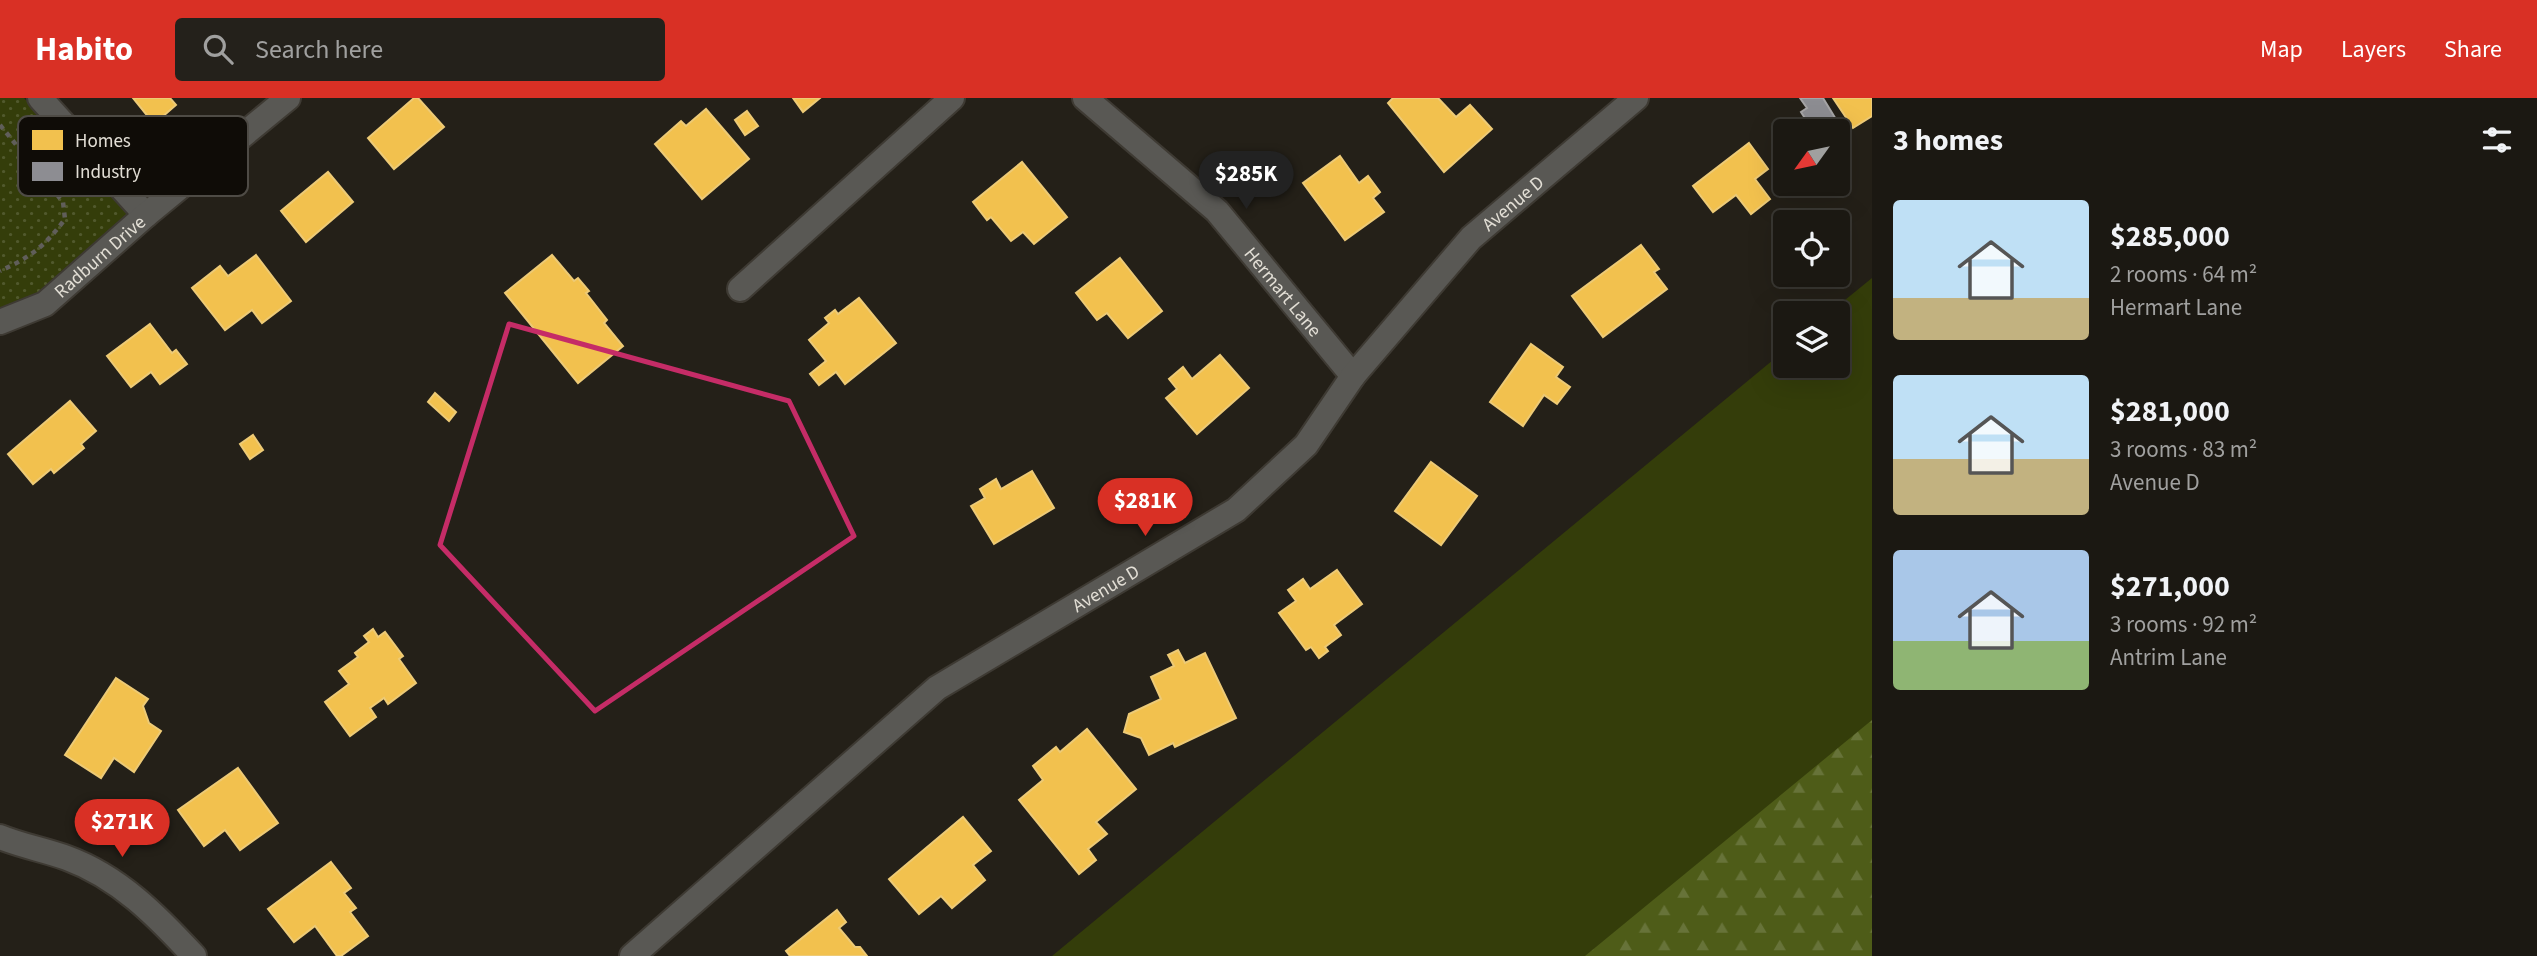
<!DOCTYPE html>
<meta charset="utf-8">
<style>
body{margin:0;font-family:"Source Sans 3",sans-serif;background:#24211b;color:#f1f3f6;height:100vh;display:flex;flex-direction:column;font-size:26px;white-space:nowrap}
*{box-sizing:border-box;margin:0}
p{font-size:23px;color:#a0a09f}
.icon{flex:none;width:38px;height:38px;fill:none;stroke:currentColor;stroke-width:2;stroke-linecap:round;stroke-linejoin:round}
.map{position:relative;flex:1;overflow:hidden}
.sheet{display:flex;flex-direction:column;background:#1b1812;width:665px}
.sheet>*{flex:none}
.needle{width:46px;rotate:237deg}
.controls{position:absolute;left:1773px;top:21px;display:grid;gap:14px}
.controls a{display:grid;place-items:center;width:77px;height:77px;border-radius:7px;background:#1b1812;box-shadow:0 7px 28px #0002,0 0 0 2px #393732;font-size:35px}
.price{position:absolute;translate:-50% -60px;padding:0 16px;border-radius:24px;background:#d93025;color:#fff;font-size:23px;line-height:46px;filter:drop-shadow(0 2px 4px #0008)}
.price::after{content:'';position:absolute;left:50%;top:42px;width:21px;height:16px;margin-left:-10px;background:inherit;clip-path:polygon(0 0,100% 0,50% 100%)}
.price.active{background:#222;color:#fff}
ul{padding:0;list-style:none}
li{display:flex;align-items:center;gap:21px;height:175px;padding:0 21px}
li span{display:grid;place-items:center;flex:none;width:196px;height:140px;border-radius:7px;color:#555}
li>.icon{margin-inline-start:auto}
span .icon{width:84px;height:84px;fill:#fffc;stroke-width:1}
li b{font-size:30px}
h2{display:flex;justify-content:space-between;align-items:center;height:84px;padding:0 21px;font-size:30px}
header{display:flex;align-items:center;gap:42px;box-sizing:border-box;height:98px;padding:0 35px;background:#d93025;color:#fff}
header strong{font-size:33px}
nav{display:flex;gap:38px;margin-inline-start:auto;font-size:24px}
.search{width:490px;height:63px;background:#24211b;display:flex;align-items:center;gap:18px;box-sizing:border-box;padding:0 24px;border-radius:7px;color:#a0a09f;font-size:26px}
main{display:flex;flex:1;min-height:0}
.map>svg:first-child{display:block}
.grass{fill:#343d0a}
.forest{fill:url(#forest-firs)}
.park{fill:url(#park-dots)}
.homes{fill:#f2c14e;stroke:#edca76;stroke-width:2}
.industry{fill:#8d8d92;stroke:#a6a5a6;stroke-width:2}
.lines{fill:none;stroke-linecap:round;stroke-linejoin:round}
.street-casing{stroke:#3e3a33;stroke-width:28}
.path{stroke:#605e5a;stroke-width:4.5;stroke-dasharray:5 5;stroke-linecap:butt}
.street{stroke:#595854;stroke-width:24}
.marked{fill:none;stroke:#c52c67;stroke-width:5;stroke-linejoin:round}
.labels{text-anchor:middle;stroke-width:7;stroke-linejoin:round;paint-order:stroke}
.street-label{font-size:19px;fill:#e2ded5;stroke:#0f0c07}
.key{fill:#0f0c07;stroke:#4e4b45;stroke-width:2}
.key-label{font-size:19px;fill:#e2ded5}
</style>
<header>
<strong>Habito</strong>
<div class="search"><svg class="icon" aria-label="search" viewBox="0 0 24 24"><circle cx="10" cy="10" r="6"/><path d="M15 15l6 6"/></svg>Search here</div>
<nav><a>Map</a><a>Layers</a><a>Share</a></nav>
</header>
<main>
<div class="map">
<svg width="1872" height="858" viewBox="0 0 1872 858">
<defs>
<pattern id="forest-firs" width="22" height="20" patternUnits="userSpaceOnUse" patternTransform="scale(1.75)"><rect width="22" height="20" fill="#4e5c18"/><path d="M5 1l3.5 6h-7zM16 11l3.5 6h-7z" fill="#677339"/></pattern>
<pattern id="park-dots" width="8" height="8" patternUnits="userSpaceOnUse" patternTransform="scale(1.75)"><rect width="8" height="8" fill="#343d0a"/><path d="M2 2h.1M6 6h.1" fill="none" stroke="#51592d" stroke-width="1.8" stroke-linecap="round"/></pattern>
</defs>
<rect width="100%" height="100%" fill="#242018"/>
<!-- grass -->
<polygon class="grass" points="1872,180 1872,642 1612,858 1052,858 1785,252 1785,268 1838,268 1838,215 1829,215"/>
<!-- forest -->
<polygon class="forest" points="1872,622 1872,858 1585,858"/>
<!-- park -->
<polygon class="park" points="0,0 24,0 130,116 45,206 0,224"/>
<!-- homes -->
<g class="homes">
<polygon points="133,0 170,0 176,7 154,26"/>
<polygon points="414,0 418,0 444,29 394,71 368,40"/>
<polygon points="793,0 820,0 803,14"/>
<polygon points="1393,0 1438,0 1456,19 1470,7 1492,31 1444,74 1388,5"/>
<polygon points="1833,0 1872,0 1872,18 1853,30"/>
<polygon points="706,11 749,61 702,101 655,46 681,23 686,28"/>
<polygon points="747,13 758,28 745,37 735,22"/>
<polygon points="1749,45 1768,71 1755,81 1770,101 1751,116 1736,97 1713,114 1693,88"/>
<polygon points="1340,58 1359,85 1368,78 1380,94 1373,100 1384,114 1345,142 1303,85"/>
<polygon points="1022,64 1067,119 1034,146 1023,134 1011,143 991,119 987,122 973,104"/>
<polygon points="328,74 353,104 306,144 281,113"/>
<polygon points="1641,147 1659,171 1654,174 1667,191 1603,239 1572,198"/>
<polygon points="256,157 291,203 262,225 252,212 225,232 192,190 220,168 228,178"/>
<polygon points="552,157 574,183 578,180 589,193 586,195 607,222 604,225 623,248 578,285 505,195"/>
<polygon points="1120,160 1162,213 1128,240 1107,215 1097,222 1076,195"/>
<polygon points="859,200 896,245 845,286 836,274 819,287 810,276 826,263 809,242 829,225 825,220 835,212 838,216"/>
<polygon points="150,226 172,255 176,252 187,266 160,286 151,274 131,289 107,258"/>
<polygon points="1531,246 1563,269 1556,279 1570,289 1557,306 1544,297 1523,328 1490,304"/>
<polygon points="1220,257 1249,290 1197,336 1166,300 1177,291 1169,281 1183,269 1192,281"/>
<polygon points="435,295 456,314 449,323 428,304"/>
<polygon points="70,303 96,333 81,346 84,350 54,375 51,371 33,386 8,356"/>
<polygon points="253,337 263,352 250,361 240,346"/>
<polygon points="1431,364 1477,398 1441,447 1395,413"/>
<polygon points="1032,373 1054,410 994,446 971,408 985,400 980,391 996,381 1001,391"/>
<polygon points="1337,472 1362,506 1334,527 1341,537 1325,549 1328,553 1319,560 1311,549 1306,552 1279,515 1296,503 1288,492 1303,481 1310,491"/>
<polygon points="373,531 378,539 385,534 403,558 399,561 416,585 388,606 384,600 370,610 376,619 350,638 325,604 349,586 339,573 358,559 355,555 369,544 364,538"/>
<polygon points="1178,552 1185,565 1205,555 1236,620 1175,649 1173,645 1149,657 1141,640 1124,634 1129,616 1161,601 1151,579 1174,568 1168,557"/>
<polygon points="116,580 148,601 143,608 149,625 161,633 134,674 114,660 101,680 65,657"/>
<polygon points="1087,631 1136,691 1096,724 1107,736 1088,751 1096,762 1079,776 1019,702 1043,682 1033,668 1056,649 1060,654"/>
<polygon points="238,670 278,725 240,752 225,732 204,748 178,712"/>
<polygon points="963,719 991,753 973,767 985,782 952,810 941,798 919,816 889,781"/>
<polygon points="331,764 351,790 344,795 356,810 350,814 368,838 341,858 337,858 315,828 294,844 268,811"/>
<polygon points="837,812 846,824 839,830 855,849 860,849 867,858 790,858 786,853"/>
</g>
<!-- industry -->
<polygon class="industry" points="1800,0 1823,0 1837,23 1825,31 1817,20 1808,25 1801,14 1807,10"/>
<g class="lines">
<!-- street casing -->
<g class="street-casing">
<g id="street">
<polyline points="40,0 146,117"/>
<path id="s1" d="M1085 0 1217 113 1353 278"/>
<polyline points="740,191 952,0"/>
<path id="s2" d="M0 224 45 206 146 117 288 0"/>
<path d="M0 739C22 748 45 752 67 760 119 779 157 818 194 858"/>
<path id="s3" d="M632 858 937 590 1236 412 1306 347 1353 278 1471 140 1636 0"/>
</g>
</g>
<!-- path -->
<path class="path" d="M0 27 63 104 65 121C45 148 31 159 0 173"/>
<!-- street -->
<use href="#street" class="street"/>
</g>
<!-- marked area -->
<path class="marked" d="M509 226 789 303 854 438 595 613 440 447Z"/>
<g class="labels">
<!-- street labels -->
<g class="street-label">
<text dy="7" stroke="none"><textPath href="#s3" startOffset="1169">Avenue D</textPath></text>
<text dy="7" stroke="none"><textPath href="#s2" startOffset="121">Radburn Drive</textPath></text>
<text dy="7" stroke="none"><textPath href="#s1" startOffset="278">Hermart Lane</textPath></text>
<text dy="7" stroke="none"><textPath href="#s3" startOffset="602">Avenue D</textPath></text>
</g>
</g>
<!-- legend -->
<rect x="18" y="18" width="230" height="80" rx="10" class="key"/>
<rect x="32" y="32" width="31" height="20" fill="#f2c14e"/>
<rect x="32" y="64" width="31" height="19" fill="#8d8d92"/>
<g class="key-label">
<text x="75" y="49">Homes</text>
<text x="75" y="80">Industry</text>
</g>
</svg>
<div class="controls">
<a><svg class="needle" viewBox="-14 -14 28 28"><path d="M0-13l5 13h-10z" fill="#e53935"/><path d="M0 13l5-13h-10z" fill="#a0a09f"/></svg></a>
<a><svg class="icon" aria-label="locate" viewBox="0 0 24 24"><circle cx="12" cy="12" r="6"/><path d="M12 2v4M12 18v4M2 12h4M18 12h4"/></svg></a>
<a><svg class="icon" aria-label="layers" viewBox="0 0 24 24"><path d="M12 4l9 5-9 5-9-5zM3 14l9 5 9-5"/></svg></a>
</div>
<b class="price active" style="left:1246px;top:113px">$285K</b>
<b class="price" style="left:1145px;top:440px">$281K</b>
<b class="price" style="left:122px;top:761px">$271K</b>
</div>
<section class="sheet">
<h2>3 homes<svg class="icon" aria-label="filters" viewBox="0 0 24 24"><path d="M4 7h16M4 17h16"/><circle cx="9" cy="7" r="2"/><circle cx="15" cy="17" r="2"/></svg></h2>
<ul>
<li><span style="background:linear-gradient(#bfe0f5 70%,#c2b280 0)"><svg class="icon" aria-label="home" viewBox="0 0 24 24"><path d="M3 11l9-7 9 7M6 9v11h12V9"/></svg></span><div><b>$285,000</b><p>2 rooms · 64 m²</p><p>Hermart Lane</p></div></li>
<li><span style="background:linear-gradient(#bfe0f5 60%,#c2b280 0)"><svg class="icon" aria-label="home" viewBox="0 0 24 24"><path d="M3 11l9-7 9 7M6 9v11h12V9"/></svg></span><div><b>$281,000</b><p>3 rooms · 83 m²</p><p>Avenue D</p></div></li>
<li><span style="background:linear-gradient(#a9c7e8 65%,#8fb573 0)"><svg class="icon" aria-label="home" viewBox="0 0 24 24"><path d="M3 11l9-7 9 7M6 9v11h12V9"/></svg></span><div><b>$271,000</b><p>3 rooms · 92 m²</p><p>Antrim Lane</p></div></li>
</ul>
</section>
</main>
